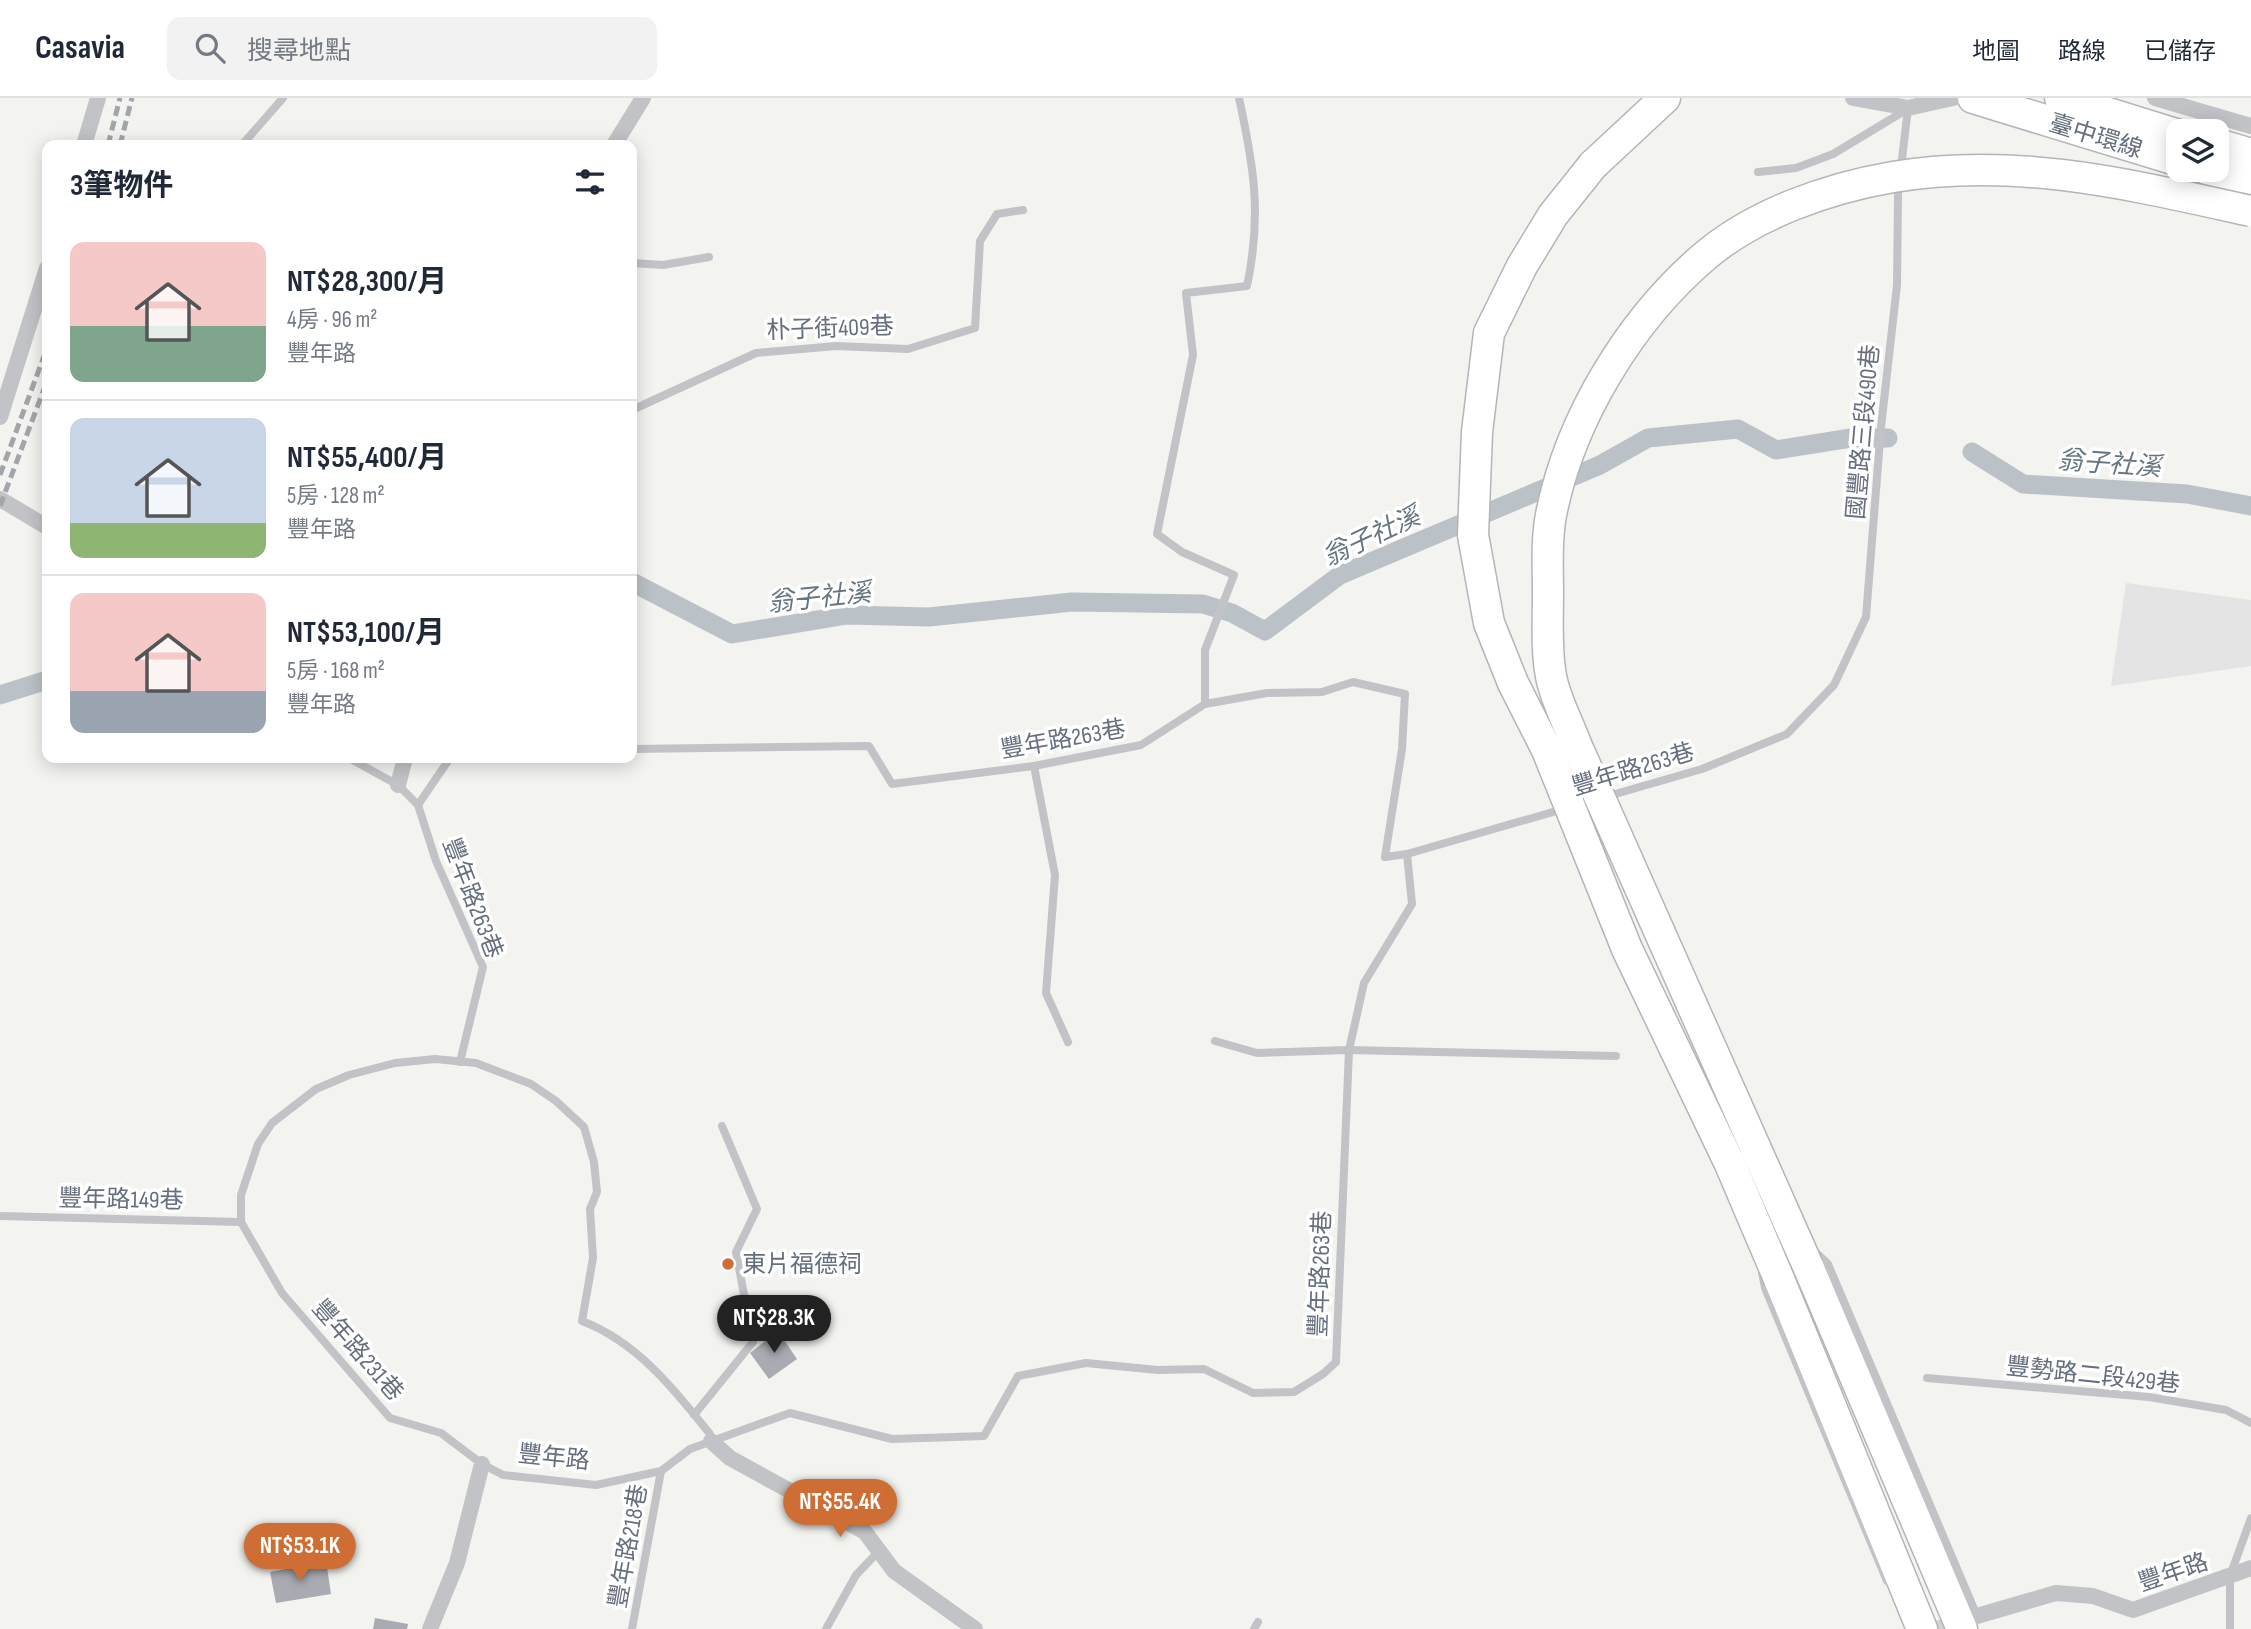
<!DOCTYPE html>
<html lang="zh-TW">
<meta charset="utf-8">
<style>
body{margin:0;font-family:"Sofia Sans Condensed","Noto Sans TC",sans-serif;background:#f2f2f3;color:#1f2937;height:100vh;display:flex;flex-direction:column;font-size:26px;white-space:nowrap}
*{box-sizing:border-box;margin:0}
p{font-size:23px;color:#747a83}
.icon{flex:none;width:38px;height:38px;fill:none;stroke:currentColor;stroke-width:2;stroke-linecap:round;stroke-linejoin:round}
.map{position:relative;flex:1;overflow:hidden}
.details{position:absolute;left:42px;top:42px;width:595px;height:623px;display:flex;flex-direction:column;background:#fff;border-radius:14px;box-shadow:0 4px 18px #0003}
.details>*{flex:none}
.buttons{position:absolute;left:2166px;top:21px;display:grid;gap:14px}
.buttons a{display:grid;place-items:center;width:63px;height:63px;border-radius:14px;background:#fff;box-shadow:0 4px 18px #0003;font-size:35px}
.price{position:absolute;translate:-50% -60px;padding:0 16px;border-radius:24px;background:#ce6e34;color:#fff;font-size:23px;line-height:46px;filter:drop-shadow(0 2px 4px #0008)}
.price::after{content:'';position:absolute;left:50%;top:42px;width:21px;height:16px;margin-left:-10px;background:inherit;clip-path:polygon(0 0,100% 0,50% 100%)}
.price.on{background:#222;color:#fff}
ul{padding:0;list-style:none}
li{display:flex;align-items:center;gap:21px;height:175px;padding:0 28px}
li+li{border-top:2px solid #e0e1e3}
li span{display:grid;place-items:center;flex:none;width:196px;height:140px;border-radius:14px;color:#555}
li>.icon{margin-inline-start:auto}
span .icon{width:84px;height:84px;fill:#fffc;stroke-width:1}
li b{font-size:30px}
h2{display:flex;justify-content:space-between;align-items:center;height:84px;padding:0 28px;font-size:30px}
header{display:flex;align-items:center;gap:42px;box-sizing:border-box;height:98px;padding:0 35px;background:#fff;border-bottom:2px solid #e0e1e3}
header strong{font-size:33px}
nav{display:flex;gap:38px;margin-inline-start:auto;font-size:24px}
.search{width:490px;height:63px;background:#f2f2f3;display:flex;align-items:center;gap:18px;box-sizing:border-box;padding:0 24px;border-radius:14px;color:#747a83;font-size:26px}
.map>svg:first-child{display:block}
.built{fill:#e3e4e3}
.lines{fill:none;stroke-linecap:round;stroke-linejoin:round}
.canal{stroke:#bbc2c7;stroke-width:19}
.building{fill:#a8acb2}
.street-tunnel{stroke:#d0d2d3;stroke-width:16;stroke-dasharray:16 8;stroke-linecap:butt}
.highway-casing{stroke:#b3b5b8;stroke-width:33}
.lane{stroke:#c1c3c6;stroke-width:8}
.street{stroke:#c1c3c6;stroke-width:16}
.highway{stroke:#fff;stroke-width:30}
.rail{stroke:#a2a5aa;stroke-width:5;stroke-dasharray:10 5;stroke-linecap:butt}
.highway-bridge-casing{stroke:#b3b5b8;stroke-width:33;stroke-linecap:butt}
.highway-bridge{stroke:#fff;stroke-width:30}
.poi-dot{fill:#ce6e34;stroke:#fff;stroke-width:2.5}
.labels{text-anchor:middle;stroke-width:7;stroke-linejoin:round;paint-order:stroke}
.street-label{font-size:24px;fill:#656f7d;stroke:#fff}
.poi-label{font-size:24px;fill:#656f7d;stroke:#fff;text-anchor:start}
.water-label{font-size:26px;font-style:italic;fill:#667681;stroke:#fff}
</style>
<header>
<strong>Casavia</strong>
<div class="search"><svg class="icon" aria-label="search" viewBox="0 0 24 24"><circle cx="10" cy="10" r="6"/><path d="M15 15l6 6"/></svg>搜尋地點</div>
<nav><a>地圖</a><a>路線</a><a>已儲存</a></nav>
</header>
<div class="map">
<svg width="2251" height="1531" viewBox="0 0 2251 1531">
<rect width="100%" height="100%" fill="#f3f3f0"/>
<!-- built -->
<polygon class="built" points="2126,485 2251,502 2251,568 2111,588"/>
<g class="lines">
<!-- canal -->
<g class="canal">
<polyline points="1972,354 2023,386 2187,396 2251,408"/>
<polyline points="632,484 732,536 847,517 929,519 1072,504 1203,506 1232,515 1265,533 1340,477 1600,367 1648,340 1738,331 1776,352 1851,340 1888,340"/>
<polyline points="0,597 47,582"/>
</g>
</g>
<!-- building -->
<g class="building">
<polygon points="778,1233 797,1261 769,1281 750,1255"/>
<polygon points="312,1466 313,1471 327,1469 331,1496 276,1505 270,1474"/>
<polygon points="375,1520 408,1526 407,1531 373,1531"/>
</g>
<g class="lines">
<!-- street-tunnel -->
<polyline class="street-tunnel" points="1937,1531 1965,1522"/>
<!-- highway casing -->
<g class="highway-casing">
<g id="highway">
<polyline points="1973,0 2179,63"/>
<polyline points="2060,0 2179,37"/>
<polyline points="2217,46 2251,56"/>
<polyline points="1593,67 1665,0"/>
<polyline points="2208,72 2251,85"/>
<polyline points="1808,1168 1962,1531"/>
<polyline points="1779,1181 1922,1531"/>
</g>
</g>
<!-- lane -->
<g class="lane">
<polyline points="242,47 283,0"/>
<polyline points="1758,74 1796,70 1833,56 1906,12"/>
<polyline points="632,165 663,167 709,159"/>
<polyline points="632,312 756,255 836,248 908,251 975,230 980,143 997,116 1023,112"/>
<path d="M1205 606V552L1234 477 1182 454 1157 436 1193 257 1186 195 1247 188C1262 117 1254 69 1239 0"/>
<polyline points="632,651 869,648 892,686 1034,668 1141,647 1205,606 1267,595 1322,594 1353,584 1405,596 1402,651 1385,759 1407,756 1702,671 1787,636 1834,587 1866,519 1881,329 1897,187 1898,95 1908,10"/>
<polyline points="349,660 398,687 418,707 436,763 483,869 460,964"/>
<polyline points="1034,668 1055,777 1046,895 1068,944"/>
<polyline points="418,707 450,660"/>
<polyline points="1215,943 1257,955 1349,952 1616,958"/>
<polyline points="0,1118 241,1124"/>
<polyline points="1811,1150 1828,1166 1977,1518"/>
<polyline points="1762,1174 1765,1190 1887,1483"/>
<polyline points="1927,1280 2149,1299 2226,1312 2251,1325"/>
<polyline points="694,1317 753,1244 736,1154 757,1111 722,1028"/>
<path d="M711 1343 710 1336C674 1291 637 1244 582 1223L593 1160 590 1111 597 1094 594 1064 584 1029 556 1003 531 986 476 965 435 961 395 965 349 977 316 991 272 1025 258 1046 241 1097V1124L282 1195 390 1320 441 1335 482 1366 503 1377 596 1387 661 1373 690 1351 790 1315 892 1341 984 1338 1018 1278 1086 1265 1158 1272 1204 1271 1253 1295 1294 1294 1323 1276 1336 1264 1349 952 1364 885 1412 806 1407 756"/>
<polyline points="632,1531 661,1373"/>
<polyline points="826,1531 856,1477 879,1453"/>
<polyline points="1254,1531 1258,1524"/>
<polyline points="2230,1531 2230,1478 2251,1420"/>
</g>
<!-- street -->
<g class="street">
<polyline points="1853,0 1908,10 1953,0"/>
<polyline points="2155,0 2251,28"/>
<polyline points="84,47 98,0"/>
<polyline points="614,47 643,0"/>
<polyline points="0,319 47,170"/>
<polyline points="0,401 47,429"/>
<polyline points="398,687 405,660"/>
<polyline points="711,1343 730,1360 865,1434 894,1473 975,1531"/>
<polyline points="1970,1520 2056,1495 2093,1498 2133,1512 2251,1470"/>
<polyline points="430,1531 457,1465 482,1366"/>
</g>
<!-- highway -->
<use href="#highway" class="highway"/>
<!-- rail -->
<g class="rail">
<polyline points="108,47 120,0"/>
<polyline points="120,47 132,0"/>
<polyline points="0,377 47,250"/>
<polyline points="0,408 47,283"/>
</g>
<!-- highway-bridge casing -->
<g class="highway-bridge-casing">
<g id="highway-bridge">
<polyline points="1593,67 1553,117 1522,168 1489,235 1477,334 1473,437 1489,525 1513,585 1547,652 1627,851 1730,1066 1779,1181"/>
<path d="M1808 1168 1576 646C1568 624 1555 601 1551 578 1546 552 1548 522 1548 495 1548 469 1546 443 1551 417 1570 320 1631 221 1705 158 1756 115 1829 90 1893 79 2015 58 2132 87 2251 113"/>
</g>
</g>
<!-- highway-bridge -->
<use href="#highway-bridge" class="highway-bridge"/>
</g>
<!-- markers -->
<circle class="poi-dot" cx="728" cy="1166" r="7"/>
<g class="labels">
<!-- street labels -->
<g class="street-label">
<text transform="translate(2096 38) rotate(17)" y="8">臺中環線</text>
<text transform="translate(830 230) rotate(-2)" y="8">朴子街409巷</text>
<text transform="translate(1863 334) rotate(-85)" y="8">國豐路三段490巷</text>
<text transform="translate(1063 641) rotate(-10)" y="8">豐年路263巷</text>
<text transform="translate(1633 671) rotate(-17)" y="8">豐年路263巷</text>
<text transform="translate(473 800) rotate(69)" y="8">豐年路263巷</text>
<text transform="translate(121 1101) rotate(1)" y="8">豐年路149巷</text>
<text transform="translate(1320 1176) rotate(-88)" y="8">豐年路263巷</text>
<text transform="translate(358 1252) rotate(49)" y="8">豐年路231巷</text>
<text transform="translate(2093 1277) rotate(6)" y="8">豐勢路二段429巷</text>
<text transform="translate(554 1359) rotate(6)" y="8">豐年路</text>
<text transform="translate(628 1448) rotate(-80)" y="8">豐年路218巷</text>
<text transform="translate(2173 1474) rotate(-19)" y="8">豐年路</text>
</g>
<!-- poi labels -->
<g class="poi-label">
<text x="742" y="1174">東片福德祠</text>
</g>
<!-- water labels -->
<g class="water-label">
<text transform="translate(2109 365) rotate(4)" y="9">翁子社溪</text>
<text transform="translate(1371 438) rotate(-25)" y="9">翁子社溪</text>
<text transform="translate(819 499) rotate(-6)" y="9">翁子社溪</text>
</g>
</g>
</svg>
<div class="buttons">
<a><svg class="icon" aria-label="layers" viewBox="0 0 24 24"><path d="M12 4l9 5-9 5-9-5zM3 14l9 5 9-5"/></svg></a>
</div>
<b class="price on" style="left:774px;top:1257px">NT$28.3K</b>
<b class="price" style="left:840px;top:1441px">NT$55.4K</b>
<b class="price" style="left:300px;top:1485px">NT$53.1K</b>
<section class="details">
<h2>3筆物件<svg class="icon" aria-label="filters" viewBox="0 0 24 24"><path d="M4 7h16M4 17h16"/><circle cx="9" cy="7" r="2"/><circle cx="15" cy="17" r="2"/></svg></h2>
<ul>
<li><span style="background:linear-gradient(#f6c9c9 60%,#7fa58c 0)"><svg class="icon" aria-label="home" viewBox="0 0 24 24"><path d="M3 11l9-7 9 7M6 9v11h12V9"/></svg></span><div><b>NT$28,300/月</b><p>4房 · 96 m²</p><p>豐年路</p></div></li>
<li><span style="background:linear-gradient(#c9d6e8 75%,#8fb573 0)"><svg class="icon" aria-label="home" viewBox="0 0 24 24"><path d="M3 11l9-7 9 7M6 9v11h12V9"/></svg></span><div><b>NT$55,400/月</b><p>5房 · 128 m²</p><p>豐年路</p></div></li>
<li><span style="background:linear-gradient(#f6c9c9 70%,#9aa5b1 0)"><svg class="icon" aria-label="home" viewBox="0 0 24 24"><path d="M3 11l9-7 9 7M6 9v11h12V9"/></svg></span><div><b>NT$53,100/月</b><p>5房 · 168 m²</p><p>豐年路</p></div></li>
</ul>
</section>
</div>
